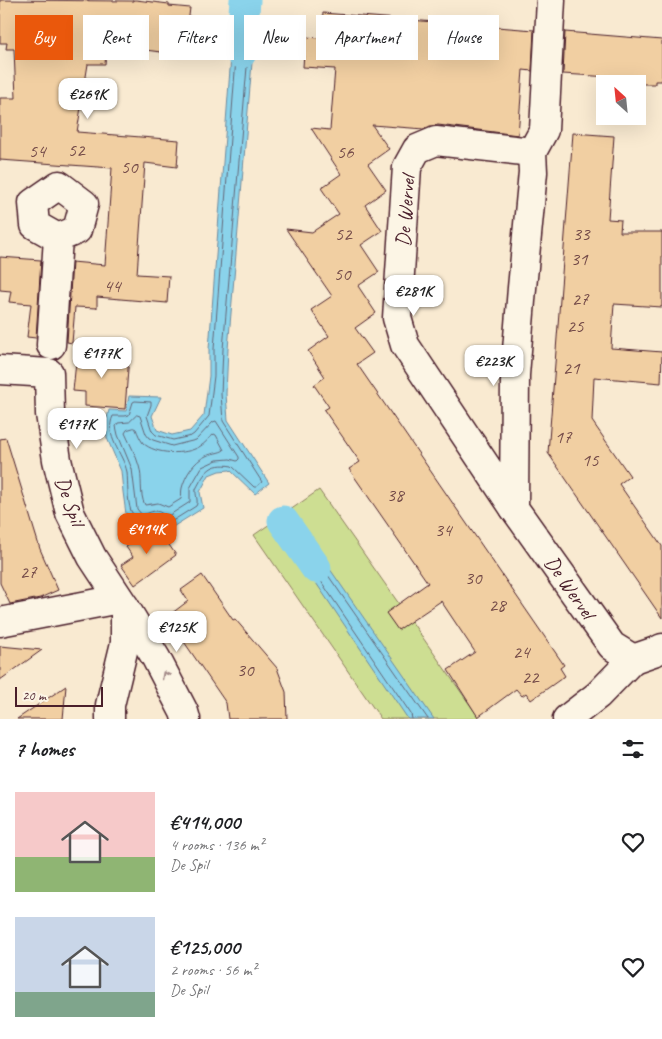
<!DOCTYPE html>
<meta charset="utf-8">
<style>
body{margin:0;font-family:Caveat,sans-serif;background:#f2f2f2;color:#202124;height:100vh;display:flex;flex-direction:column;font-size:19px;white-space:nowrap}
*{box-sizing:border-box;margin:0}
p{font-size:16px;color:#757577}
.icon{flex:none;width:28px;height:28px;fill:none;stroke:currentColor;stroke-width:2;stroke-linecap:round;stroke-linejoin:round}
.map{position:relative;height:719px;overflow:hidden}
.drawer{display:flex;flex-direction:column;background:#fff;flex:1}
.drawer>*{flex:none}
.top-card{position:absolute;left:15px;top:15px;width:632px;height:45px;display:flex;gap:10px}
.needle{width:32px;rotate:333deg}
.buttons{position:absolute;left:596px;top:75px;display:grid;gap:10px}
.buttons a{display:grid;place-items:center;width:50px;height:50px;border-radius:0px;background:#fff;box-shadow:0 5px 20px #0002;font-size:25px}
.scale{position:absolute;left:15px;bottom:12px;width:88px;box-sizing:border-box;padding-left:5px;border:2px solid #4a1f2b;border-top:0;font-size:14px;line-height:18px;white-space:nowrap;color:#4a1f2b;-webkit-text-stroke:4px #fcf5e5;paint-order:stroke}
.price{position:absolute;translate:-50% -42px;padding:0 11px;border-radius:10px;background:#fff;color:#222;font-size:16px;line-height:32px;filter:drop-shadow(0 1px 2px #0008)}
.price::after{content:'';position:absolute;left:50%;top:30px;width:15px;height:11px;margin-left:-8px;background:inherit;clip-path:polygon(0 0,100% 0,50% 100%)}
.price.on{background:#ea580c;color:#fff}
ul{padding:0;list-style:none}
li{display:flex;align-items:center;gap:15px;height:125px;padding:0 15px}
li span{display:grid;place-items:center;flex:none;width:140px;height:100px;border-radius:0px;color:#555}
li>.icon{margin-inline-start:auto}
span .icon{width:60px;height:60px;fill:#fffc;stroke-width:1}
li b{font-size:21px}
h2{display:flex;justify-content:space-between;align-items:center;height:60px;padding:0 15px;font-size:21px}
.pill{padding:0 18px;border-radius:0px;background:#fff;box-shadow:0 5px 20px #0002;font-size:18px;line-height:45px}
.pill.on{background:#ea580c;color:#fff}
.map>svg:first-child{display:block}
.green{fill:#cdde92;stroke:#8c7e5e}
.water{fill:#8ad3eb;stroke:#708b9e}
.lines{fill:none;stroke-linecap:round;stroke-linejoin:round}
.shore{stroke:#646778;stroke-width:1}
.canal{stroke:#8ad3eb;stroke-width:31}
.building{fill:#f1cfa2;stroke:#4a1f2b}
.minor-casing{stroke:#4a1f2b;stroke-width:31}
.minor{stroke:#fcf5e5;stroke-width:28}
.oneway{stroke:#a38a88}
.labels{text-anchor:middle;stroke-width:4;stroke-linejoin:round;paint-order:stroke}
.number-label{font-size:19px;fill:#744b49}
.street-label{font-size:21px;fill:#4a1f2b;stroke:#fcf5e5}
</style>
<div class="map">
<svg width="662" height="719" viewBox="0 0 662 719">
<rect width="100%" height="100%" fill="#f9ead1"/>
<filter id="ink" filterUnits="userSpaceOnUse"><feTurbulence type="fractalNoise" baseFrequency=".02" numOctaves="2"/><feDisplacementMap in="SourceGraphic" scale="10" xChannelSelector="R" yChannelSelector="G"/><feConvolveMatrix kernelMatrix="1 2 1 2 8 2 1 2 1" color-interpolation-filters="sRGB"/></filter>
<g filter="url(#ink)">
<!-- green -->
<polygon class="green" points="319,490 480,719 381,719 254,535"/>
<!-- water -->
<g class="water">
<polygon points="241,11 253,13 256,15 228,349 226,394 228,420 269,483 255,494 230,470 219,471 209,475 200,492 203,508 163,533 155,522 141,530 126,514 123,492 121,471 107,438 105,426 109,410 126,411 129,396 161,397 152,416 157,430 172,435 190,431 204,415 209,376 209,349 234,16 236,13"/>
<polygon points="300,526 434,719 408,719 285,537"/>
</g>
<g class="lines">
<!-- shore -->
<g class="shore">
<path d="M241 16 249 17 251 20 223 349 221 394 223 421 262 482 256 487H254L232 466C210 462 205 472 196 489 195 495 199 501 196 506L166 525H163L160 519 156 517 142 523C138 520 133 515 131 511 127 500 128 483 127 472 123 453 104 436 113 416H125L129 415 133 402 135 401 151 402V405L147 416 152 431 156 435 173 440 191 436 194 434 209 416 214 376V349L239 19Z"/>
<path d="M137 415 140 416 146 434 149 438 153 440 172 446 196 440 213 422 216 421 239 457V459L237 461 230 459 217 460 202 467 190 488V502L168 516 166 517C156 507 153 512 142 515L137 509 132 469 118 435 116 426 118 423 129 422Z"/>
<path d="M134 428 136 429C138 434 140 439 143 443 156 455 185 455 199 447 205 444 209 438 214 434L216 435 224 450C220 453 212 453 206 456 194 461 185 476 182 488 181 492 182 496 181 499L168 507 158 503 145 505C139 494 143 478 139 466 136 455 130 444 125 433L127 430Z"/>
<polyline points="412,719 411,714 293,540 293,537 297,534 300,535 428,719"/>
</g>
<!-- canal -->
<g class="canal">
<polyline points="241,53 245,0"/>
<polyline points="283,521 316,568"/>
</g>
</g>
<!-- building -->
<g class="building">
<polygon points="0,0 133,1 133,0 136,0 169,4 169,6 190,8 184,55 122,47 121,53 106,52 105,64 88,64 77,132 179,140 177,167 145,163 137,274 169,276 167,303 97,297 97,308 75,307 72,343 67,342 72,262 105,265 112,168 0,160 0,98 16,98 14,49 6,49 7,43 0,43"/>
<polygon points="323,13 534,30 532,71 523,70 518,135 438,125 430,126 424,129 372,125 389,149 368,164 386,190 365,205 382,231 361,245 379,272 358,286 376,313 355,328 373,353 357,364 564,665 560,668 565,676 531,700 526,693 522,696 516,689 478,717 448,670 475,652 441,601 398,630 386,613 428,583 349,469 360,462 324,410 329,407 314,385 325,377 308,351 329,336 311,310 332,296 286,229 312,232 339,214 321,188 341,174 311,128 330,130 335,69 303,67 305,37 321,38"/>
<polygon points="565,32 662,40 662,81 655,81 655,84 610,84 610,77 563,74"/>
<polygon points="573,133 614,136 608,219 621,220 620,232 662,232 662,307 614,304 611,348 662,352 661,383 594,377 592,421 630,476 619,484 662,546 662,618 548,453"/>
<polygon points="0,257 41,260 36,338 27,337 31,304 9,302 11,291 0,290"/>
<polygon points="77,352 129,356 125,409 85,406 85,392 73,391"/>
<polygon points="6,438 40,549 58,590 40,598 10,604 0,583 0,439"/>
<polygon points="156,526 176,555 135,585 121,565 133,557 126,547"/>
<polygon points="202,575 233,620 235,619 277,668 286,692 287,719 228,719 226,703 167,617 188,601 181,590"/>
<polygon points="0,646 42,650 0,680"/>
<polygon points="66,686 63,719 17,719"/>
</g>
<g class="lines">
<!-- minor casing -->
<g class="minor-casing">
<g id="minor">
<polyline points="551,0 544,130 532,152 533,172 522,288 515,375 514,508 612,646 633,659 656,651 662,648"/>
<polyline points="51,345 58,238 77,230 84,204 59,185 33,203 35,225 58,238"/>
<polyline points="0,370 49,373 50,414 57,460 70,513 92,557 125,607 156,658 184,712 186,719"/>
<polyline points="514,508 405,345 397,318 407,167 417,149 436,141 532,152"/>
<polyline points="0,622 119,599"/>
<polyline points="110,719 110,705 125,643 125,607"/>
<polyline points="567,719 598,695 633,659"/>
</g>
</g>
<!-- minor -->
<use href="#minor" class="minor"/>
</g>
<!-- one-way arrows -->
<defs><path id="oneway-chevron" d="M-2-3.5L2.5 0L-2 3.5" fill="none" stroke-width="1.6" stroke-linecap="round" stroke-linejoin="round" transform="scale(1.25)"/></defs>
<use class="oneway" href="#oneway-chevron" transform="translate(165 675) rotate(-118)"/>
</g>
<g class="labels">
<!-- number labels -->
<g class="number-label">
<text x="76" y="156">52</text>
<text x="37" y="157">54</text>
<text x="345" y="158">56</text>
<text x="129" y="173">50</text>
<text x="343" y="240">52</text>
<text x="581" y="240">33</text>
<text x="579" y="265">31</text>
<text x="342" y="280">50</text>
<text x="112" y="292">44</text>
<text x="580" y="305">27</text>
<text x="575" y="332">25</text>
<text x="571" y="374">21</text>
<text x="563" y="443">17</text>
<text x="590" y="466">15</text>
<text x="395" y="501">38</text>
<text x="443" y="536">34</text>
<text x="28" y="578">27</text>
<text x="473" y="584">30</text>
<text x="497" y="611">28</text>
<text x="521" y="658">24</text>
<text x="245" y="676">30</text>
<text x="530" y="683">22</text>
</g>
<!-- street labels -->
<g class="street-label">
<text transform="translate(405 211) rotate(-86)" y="7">De Wervel</text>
<text transform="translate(70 501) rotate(71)" y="7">De Spil</text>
<text transform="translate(570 587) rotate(55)" y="7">De Wervel</text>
</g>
</g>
</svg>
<div class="buttons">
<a><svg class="needle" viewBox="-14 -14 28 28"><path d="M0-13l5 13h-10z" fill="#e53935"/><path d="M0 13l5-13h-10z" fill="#757577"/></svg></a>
</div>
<div class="scale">20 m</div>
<b class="price" style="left:88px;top:120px">€269K</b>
<b class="price" style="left:414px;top:317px">€281K</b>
<b class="price" style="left:102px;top:379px">€177K</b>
<b class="price" style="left:494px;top:387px">€223K</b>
<b class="price" style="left:77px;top:450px">€177K</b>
<b class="price on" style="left:147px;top:555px">€414K</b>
<b class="price" style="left:177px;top:653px">€125K</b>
<div class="top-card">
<a class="pill on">Buy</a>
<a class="pill">Rent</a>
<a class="pill">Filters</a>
<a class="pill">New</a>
<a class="pill">Apartment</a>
<a class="pill">House</a>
</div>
</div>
<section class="drawer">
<h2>7 homes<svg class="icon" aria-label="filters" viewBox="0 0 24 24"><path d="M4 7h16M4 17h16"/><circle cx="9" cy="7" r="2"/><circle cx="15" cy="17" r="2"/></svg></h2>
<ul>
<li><span style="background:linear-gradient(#f6c9c9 65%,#8fb573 0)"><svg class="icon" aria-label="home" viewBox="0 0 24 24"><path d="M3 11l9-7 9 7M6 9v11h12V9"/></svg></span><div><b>€414,000</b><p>4 rooms · 136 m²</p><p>De Spil</p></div><svg class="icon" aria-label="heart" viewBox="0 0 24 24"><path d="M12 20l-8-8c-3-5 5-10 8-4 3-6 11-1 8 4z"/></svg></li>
<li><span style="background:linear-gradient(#c9d6e8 75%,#7fa58c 0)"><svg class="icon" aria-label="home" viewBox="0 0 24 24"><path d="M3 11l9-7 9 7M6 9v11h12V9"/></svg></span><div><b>€125,000</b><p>2 rooms · 56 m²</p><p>De Spil</p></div><svg class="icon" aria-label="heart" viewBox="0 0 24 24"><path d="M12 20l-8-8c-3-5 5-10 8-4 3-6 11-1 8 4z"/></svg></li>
</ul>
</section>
